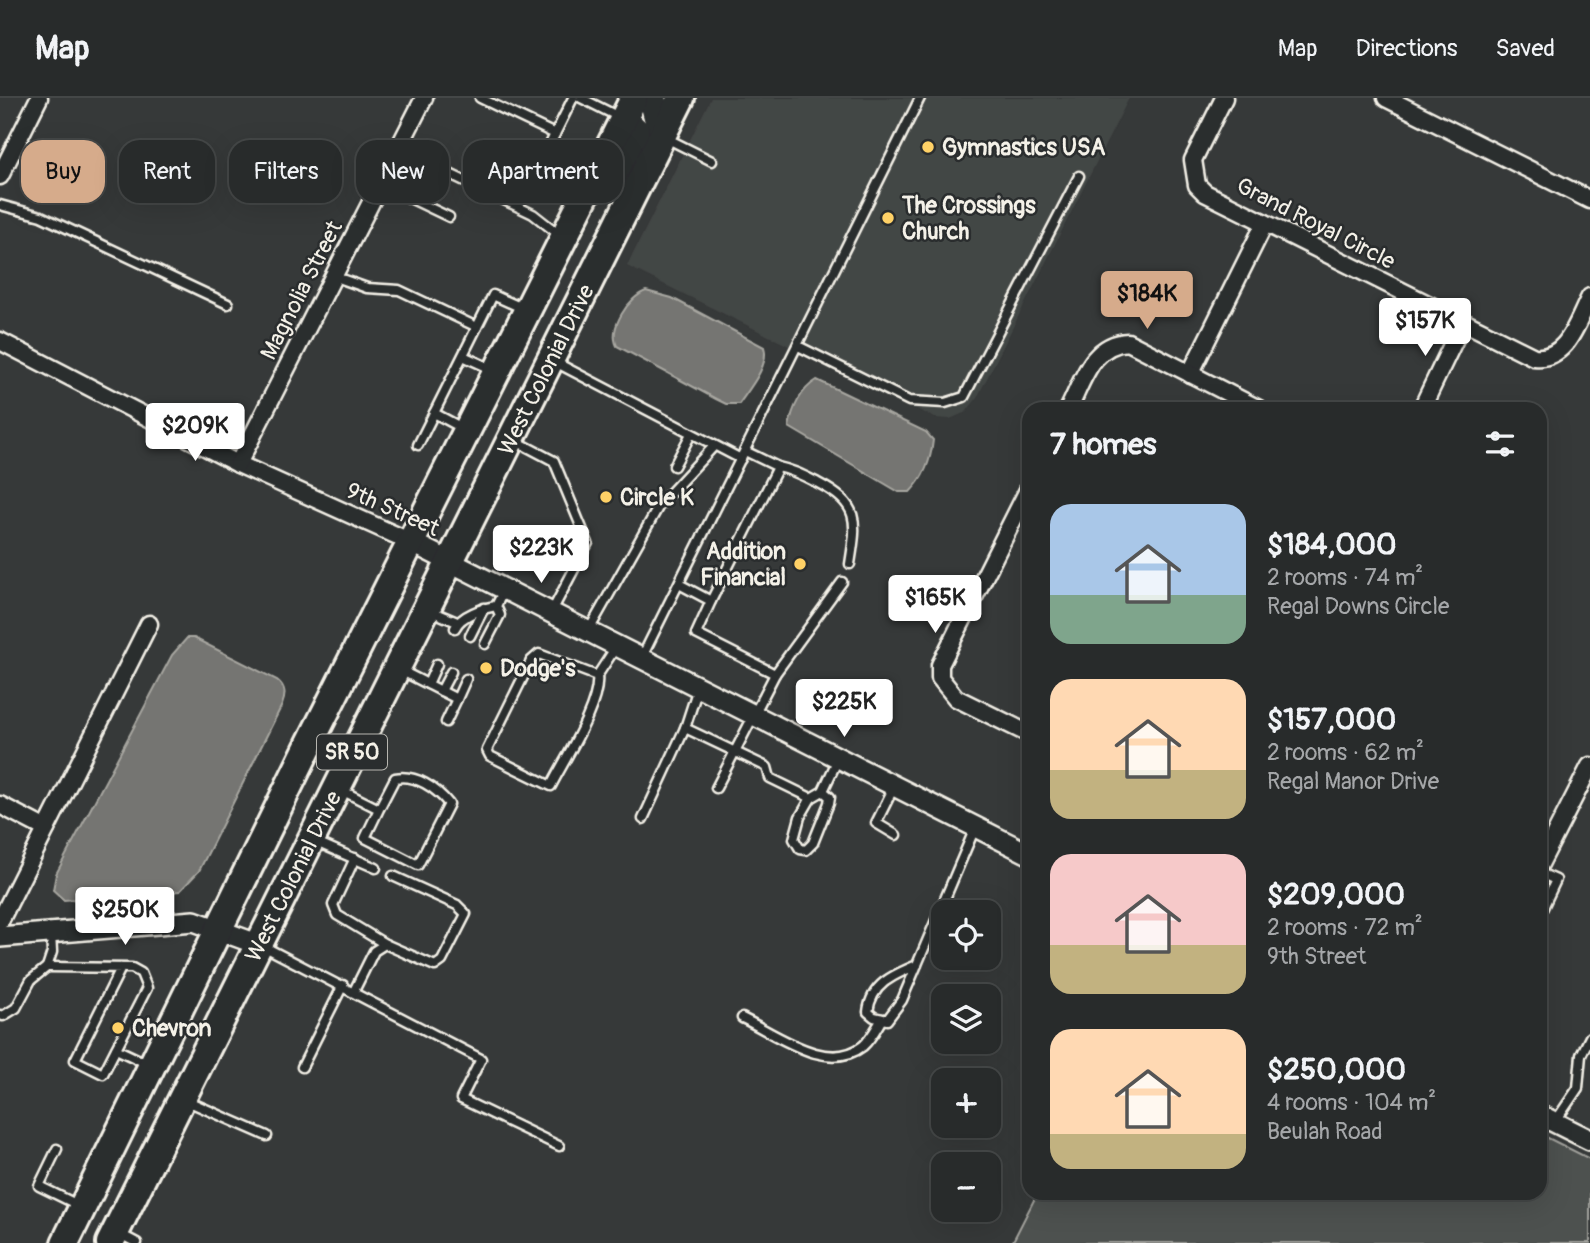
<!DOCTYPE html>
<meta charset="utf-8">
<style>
body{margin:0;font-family:Pangolin,sans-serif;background:#343737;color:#f1f3f6;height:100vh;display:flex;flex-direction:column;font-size:26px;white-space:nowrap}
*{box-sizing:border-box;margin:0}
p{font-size:23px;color:#a5a7a9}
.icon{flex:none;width:38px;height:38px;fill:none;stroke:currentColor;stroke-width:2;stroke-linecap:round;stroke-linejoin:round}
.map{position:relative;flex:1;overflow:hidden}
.panel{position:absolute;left:1022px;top:304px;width:525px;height:798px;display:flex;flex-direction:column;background:#282b2b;border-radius:21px;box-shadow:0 7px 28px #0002,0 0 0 2px #444747}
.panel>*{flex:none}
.banner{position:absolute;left:21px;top:42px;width:665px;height:63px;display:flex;gap:14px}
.fabs{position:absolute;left:931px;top:802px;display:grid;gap:14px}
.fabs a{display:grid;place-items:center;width:70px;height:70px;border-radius:14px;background:#282b2b;box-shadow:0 7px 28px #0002,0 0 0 2px #444747;font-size:35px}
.price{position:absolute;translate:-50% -60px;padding:0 16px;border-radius:7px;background:#fff;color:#222;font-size:23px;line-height:46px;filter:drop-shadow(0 2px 4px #0008)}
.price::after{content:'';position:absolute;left:50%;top:42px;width:21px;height:16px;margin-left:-10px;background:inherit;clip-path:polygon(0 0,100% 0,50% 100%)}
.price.active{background:#d6ab8b;color:#111}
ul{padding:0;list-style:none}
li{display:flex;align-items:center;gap:21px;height:175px;padding:0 28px}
li span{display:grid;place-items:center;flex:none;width:196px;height:140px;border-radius:21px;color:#555}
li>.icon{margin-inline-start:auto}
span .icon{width:84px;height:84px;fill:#fffc;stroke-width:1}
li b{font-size:30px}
h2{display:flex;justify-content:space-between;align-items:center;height:84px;padding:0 28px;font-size:30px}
.chip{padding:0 24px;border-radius:21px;background:#282b2b;box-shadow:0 7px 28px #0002,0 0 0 2px #444747;font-size:24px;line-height:63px}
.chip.active{background:#d6ab8b;color:#111}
header{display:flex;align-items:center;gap:42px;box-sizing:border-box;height:98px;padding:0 35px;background:#282b2b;border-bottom:2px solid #444747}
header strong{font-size:33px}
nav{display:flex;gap:38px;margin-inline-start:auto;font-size:24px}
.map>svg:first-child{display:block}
.built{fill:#434645}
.green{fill:#4e514f;stroke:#a1a19c;stroke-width:2}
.water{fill:#757572;stroke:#a8a7a1;stroke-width:2}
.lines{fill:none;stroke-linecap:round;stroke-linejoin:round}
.service-casing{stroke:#f4f1e8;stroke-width:13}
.minor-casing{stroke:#f4f1e8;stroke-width:21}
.tertiary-casing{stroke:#f4f1e8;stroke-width:24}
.trunk-casing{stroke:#f4f1e8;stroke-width:32}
.service{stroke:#2a2d2e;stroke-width:8}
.minor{stroke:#2a2d2e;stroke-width:16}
.tertiary{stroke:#2a2d2e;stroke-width:19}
.trunk{stroke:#2a2d2e;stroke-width:26}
.poi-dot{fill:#ffd166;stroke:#2a2d2e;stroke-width:2.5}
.labels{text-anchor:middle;stroke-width:5;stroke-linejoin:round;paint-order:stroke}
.shield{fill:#2a2d2e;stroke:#b7b6b0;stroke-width:2}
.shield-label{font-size:21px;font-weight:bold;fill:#f4f1e8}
.poi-label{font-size:23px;font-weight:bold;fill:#f4f1e8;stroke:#2a2d2e;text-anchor:start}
.street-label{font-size:23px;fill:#f4f1e8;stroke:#2a2d2e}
</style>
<header>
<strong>Map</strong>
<nav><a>Map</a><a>Directions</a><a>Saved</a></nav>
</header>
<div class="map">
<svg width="1590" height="1145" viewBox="0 0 1590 1145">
<rect width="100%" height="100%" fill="#363939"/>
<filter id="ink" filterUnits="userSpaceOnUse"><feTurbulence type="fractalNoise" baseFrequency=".0143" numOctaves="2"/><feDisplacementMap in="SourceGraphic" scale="14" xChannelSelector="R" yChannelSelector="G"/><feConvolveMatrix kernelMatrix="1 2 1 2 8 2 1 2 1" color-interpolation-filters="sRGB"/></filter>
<g filter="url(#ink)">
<!-- built -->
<polygon class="built" points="711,0 1129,0 977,300 966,314 950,321 935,320 627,168"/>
<!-- green -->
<polygon class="green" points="1540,1036 1590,1061 1590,1145 1012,1145 1037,1096 1540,1096"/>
<!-- water -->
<g class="water">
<path d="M646 193 672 200 764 249C770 267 749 291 739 306H726L716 301 617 248C608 230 629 199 646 193Z"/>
<path d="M817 282 926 334 933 342C931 362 924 380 910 394H899L789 329C792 311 801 291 817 282Z"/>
<path d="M187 540H194L277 582C286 589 286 597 282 607L199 773 180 793 64 802 53 792 56 776 172 557Z"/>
</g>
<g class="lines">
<!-- service casing -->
<g class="service-casing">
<g id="service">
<polyline points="480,0 555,36 573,0"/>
<polyline points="581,0 621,20"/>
<polyline points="664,39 712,63"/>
<polyline points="398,51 533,116 561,138"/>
<polyline points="380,86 449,119"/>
<polyline points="525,99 555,36"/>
<polyline points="0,107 41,118 228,206"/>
<polyline points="333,178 367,190 399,192 477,229 418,347"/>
<polyline points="477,229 493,197 524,211"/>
<polyline points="798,248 909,303 945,305 964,299 1079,78"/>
<polyline points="463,258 494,272"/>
<polyline points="555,264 741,361"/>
<polyline points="434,315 464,331"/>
<polyline points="516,343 554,363 588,445 551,515"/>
<polyline points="674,368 691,336"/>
<path d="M778 369C793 372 804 378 818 385 860 407 857 422 850 466"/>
<polyline points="679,486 711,503 696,536 775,576 716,690"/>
<polyline points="711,503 778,369 745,353"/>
<polyline points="431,513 457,524"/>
<path d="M455 530C461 517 483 510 496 508L504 492"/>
<polyline points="589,532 660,406 714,348"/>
<polyline points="470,538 484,510"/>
<polyline points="485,546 500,517 496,508"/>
<polyline points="641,561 920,0"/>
<polyline points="400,572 457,601 466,581"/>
<polyline points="775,576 842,484"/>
<path d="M597 578C601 606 564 662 551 688L490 658 487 652 531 563 539 556 597 578 616 549"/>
<polyline points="428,586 437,566"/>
<polyline points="698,590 685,630 767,669 770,680 811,700"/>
<polyline points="441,593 451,574"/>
<polyline points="446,624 457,601"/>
<polyline points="894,689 876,725 896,737"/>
<path d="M341 692 379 711 365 740 418 767 449 706C436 690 416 676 395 680L379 711"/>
<polyline points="823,693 830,699 829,705 813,745 806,752 800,751 794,741 800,719 811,700 823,693 838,661"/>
<polyline points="643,721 685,630"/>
<polyline points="314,743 376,770"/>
<polyline points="355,760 333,807 337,817 385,846"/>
<polyline points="1540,775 1556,782 1540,816"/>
<polyline points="263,848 481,961 461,1001 559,1048"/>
<path d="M917 867C893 877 871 886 868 914L874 919 887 922 902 902 975 730"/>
<polyline points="47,869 132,870 141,875 147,890 103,976 75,962 121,870"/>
<polyline points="354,893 374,853 385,846 435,868 442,863 466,816 457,807 393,778"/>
<polyline points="0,917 3,918 16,910 31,882 47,869 52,854 51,835"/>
<path d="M742 920C776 936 827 976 863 948 871 941 877 929 882 921"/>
<polyline points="116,951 150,967"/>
<polyline points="302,969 343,887"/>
<polyline points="185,1002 267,1038"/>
<polyline points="1555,1024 1578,990 1581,957 1590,939"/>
<polyline points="57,1051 39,1088 80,1108"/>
<polyline points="118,1135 137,1145"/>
</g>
</g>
<!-- minor casing -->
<g class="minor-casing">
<g id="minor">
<path d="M1224 0 1193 62 1197 87 1205 95 1534 259C1567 263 1577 224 1590 199"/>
<polyline points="1386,0 1590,102"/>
<polyline points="0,78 39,0"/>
<polyline points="0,243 238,366 411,444"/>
<polyline points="1190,276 1265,125"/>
<path d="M1068 312C1083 283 1091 246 1128 244L1261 312"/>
<polyline points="1421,312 1463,224"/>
<polyline points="238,366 424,0"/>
<polyline points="1029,390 940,567 940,580 956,600 1029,636"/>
<polyline points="0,707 46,731"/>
<polyline points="1540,766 1590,668"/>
<polyline points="0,823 149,526"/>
</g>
</g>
<!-- tertiary casing -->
<g class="tertiary-casing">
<g id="tertiary">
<polyline points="411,444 1029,756"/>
<polyline points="0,839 194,823 257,846"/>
<polyline points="1540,1017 1590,1042"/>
</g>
</g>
<!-- trunk casing -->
<g class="trunk-casing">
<g id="trunk">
<polyline points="652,0 662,38"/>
<polyline points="624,21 636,33 631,81"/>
<polyline points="65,1145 307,651 634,0"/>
<path id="s1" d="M110 1145 681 0"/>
</g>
</g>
<!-- service -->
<use href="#service" class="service"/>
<!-- minor -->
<use href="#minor" class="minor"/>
<!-- tertiary -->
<use href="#tertiary" class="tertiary"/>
<!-- trunk -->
<use href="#trunk" class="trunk"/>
</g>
</g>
<!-- markers -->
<g class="poi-dot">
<circle cx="928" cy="49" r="7"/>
<circle cx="888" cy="120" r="7"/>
<circle cx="606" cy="399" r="7"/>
<circle cx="800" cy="466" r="7"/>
<circle cx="486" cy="570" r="7"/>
<circle cx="118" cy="930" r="7"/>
</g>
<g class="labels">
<!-- shield labels -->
<rect class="shield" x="317" y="636.5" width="70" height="35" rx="5"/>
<g class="shield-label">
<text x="352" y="661">SR 50</text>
</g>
<!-- poi labels -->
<g class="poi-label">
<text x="942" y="57">Gymnastics USA</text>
<text x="902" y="115">The Crossings<tspan x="902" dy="26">Church</tspan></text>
<text x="620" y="407">Circle K</text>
<text x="786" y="461" text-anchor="end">Addition<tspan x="786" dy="26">Financial</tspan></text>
<text x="500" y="578">Dodge's</text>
<text x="132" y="938">Chevron</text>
</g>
<!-- street labels -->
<g class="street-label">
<text transform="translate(1316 125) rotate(27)" y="8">Grand Royal Circle</text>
<text transform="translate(301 192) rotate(-63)" y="8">Magnolia Street</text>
<text dy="8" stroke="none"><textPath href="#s1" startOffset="976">West Colonial Drive</textPath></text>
<text transform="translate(393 411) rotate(24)" y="8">9th Street</text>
<text dy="8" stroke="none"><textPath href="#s1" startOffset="410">West Colonial Drive</textPath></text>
</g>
</g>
</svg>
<div class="fabs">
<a><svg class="icon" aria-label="locate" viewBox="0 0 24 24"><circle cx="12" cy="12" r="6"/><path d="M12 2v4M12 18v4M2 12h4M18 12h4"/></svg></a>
<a><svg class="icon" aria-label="layers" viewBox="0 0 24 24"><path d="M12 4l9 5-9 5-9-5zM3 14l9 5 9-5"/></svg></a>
<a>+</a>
<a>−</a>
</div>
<b class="price active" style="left:1147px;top:233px">$184K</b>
<b class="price" style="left:1425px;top:260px">$157K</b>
<b class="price" style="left:195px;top:365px">$209K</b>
<b class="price" style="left:541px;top:487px">$223K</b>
<b class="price" style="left:935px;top:537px">$165K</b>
<b class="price" style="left:844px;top:641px">$225K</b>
<b class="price" style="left:125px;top:849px">$250K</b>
<div class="banner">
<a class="chip active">Buy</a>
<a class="chip">Rent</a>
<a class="chip">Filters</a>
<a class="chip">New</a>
<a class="chip">Apartment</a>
</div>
<section class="panel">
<h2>7 homes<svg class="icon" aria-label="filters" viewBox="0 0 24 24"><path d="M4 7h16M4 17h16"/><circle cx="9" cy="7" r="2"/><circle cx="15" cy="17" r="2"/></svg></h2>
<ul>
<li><span style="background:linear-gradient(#a9c7e8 65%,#7fa58c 0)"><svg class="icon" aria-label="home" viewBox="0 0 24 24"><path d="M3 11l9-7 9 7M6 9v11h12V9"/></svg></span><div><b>$184,000</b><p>2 rooms · 74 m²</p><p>Regal Downs Circle</p></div></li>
<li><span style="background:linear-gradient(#ffd9b3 65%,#c2b280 0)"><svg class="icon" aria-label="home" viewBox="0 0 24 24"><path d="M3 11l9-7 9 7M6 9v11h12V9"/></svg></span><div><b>$157,000</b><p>2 rooms · 62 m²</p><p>Regal Manor Drive</p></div></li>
<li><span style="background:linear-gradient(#f6c9c9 65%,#c2b280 0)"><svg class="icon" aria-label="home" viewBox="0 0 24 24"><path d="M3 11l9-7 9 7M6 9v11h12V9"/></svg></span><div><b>$209,000</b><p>2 rooms · 72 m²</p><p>9th Street</p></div></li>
<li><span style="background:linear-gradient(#ffd9b3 75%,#c2b280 0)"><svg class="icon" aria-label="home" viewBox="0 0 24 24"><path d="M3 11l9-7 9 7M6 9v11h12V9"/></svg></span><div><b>$250,000</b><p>4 rooms · 104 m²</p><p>Beulah Road</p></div></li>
</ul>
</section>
</div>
